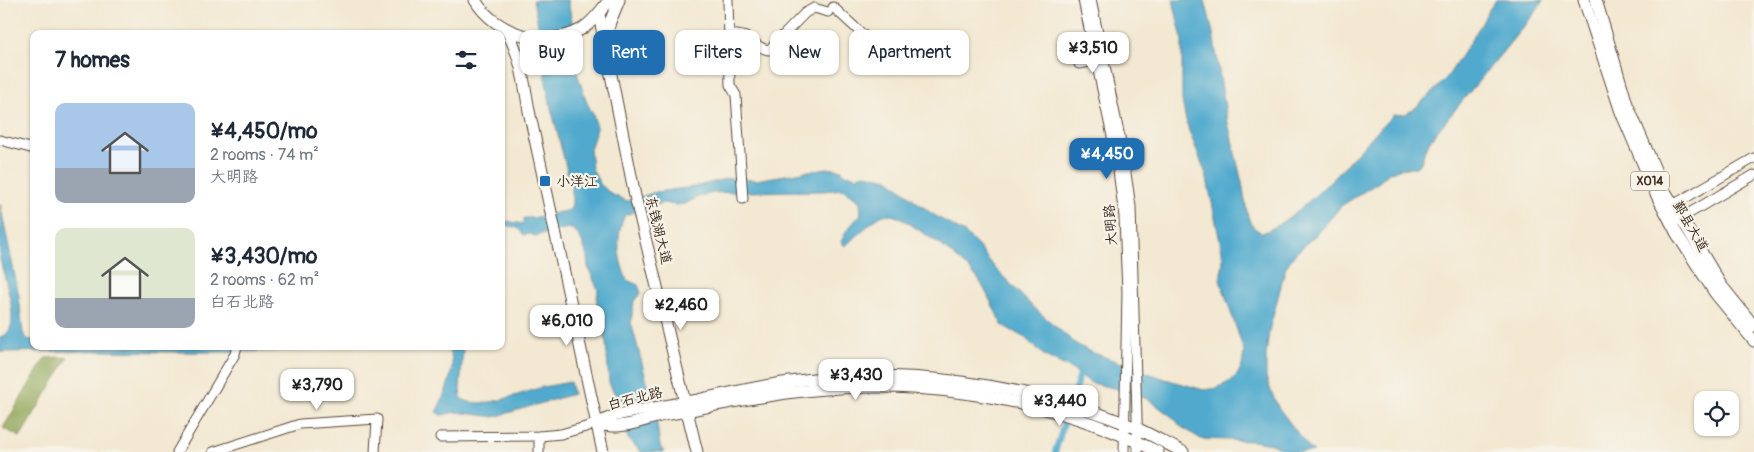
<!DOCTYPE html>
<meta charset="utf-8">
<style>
body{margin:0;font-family:Pangolin,"LXGW WenKai TC",sans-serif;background:#f2f2f3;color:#1f2937;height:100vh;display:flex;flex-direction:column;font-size:19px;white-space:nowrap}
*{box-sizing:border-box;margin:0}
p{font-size:16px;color:#747a83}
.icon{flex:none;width:28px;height:28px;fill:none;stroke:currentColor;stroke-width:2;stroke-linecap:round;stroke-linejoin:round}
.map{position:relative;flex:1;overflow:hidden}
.details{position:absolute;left:30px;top:30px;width:475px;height:320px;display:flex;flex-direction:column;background:#fff;border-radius:10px;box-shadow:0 1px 4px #0004}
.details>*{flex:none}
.top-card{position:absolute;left:520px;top:30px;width:475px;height:45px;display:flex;gap:10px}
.buttons{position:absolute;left:1694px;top:391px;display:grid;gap:10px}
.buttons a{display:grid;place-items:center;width:45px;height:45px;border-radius:10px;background:#fff;box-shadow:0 1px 4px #0004;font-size:25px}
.price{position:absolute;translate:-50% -42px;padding:0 11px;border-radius:10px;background:#fff;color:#222;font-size:16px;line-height:32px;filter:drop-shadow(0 1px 2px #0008)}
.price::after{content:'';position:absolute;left:50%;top:30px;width:15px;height:11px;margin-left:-8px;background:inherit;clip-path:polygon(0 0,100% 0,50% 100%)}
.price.on{background:#1f6fb2;color:#fff}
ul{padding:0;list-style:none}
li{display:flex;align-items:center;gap:15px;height:125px;padding:0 25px}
li span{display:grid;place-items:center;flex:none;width:140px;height:100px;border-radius:10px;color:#555}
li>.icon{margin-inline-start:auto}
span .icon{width:60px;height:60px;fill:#fffc;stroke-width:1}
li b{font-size:21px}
h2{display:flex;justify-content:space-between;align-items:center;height:60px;padding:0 25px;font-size:21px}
.pill{padding:0 18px;border-radius:10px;background:#fff;box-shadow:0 1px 4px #0004;font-size:18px;line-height:45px}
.pill.on{background:#1f6fb2;color:#fff}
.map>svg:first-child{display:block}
.forest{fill:#8ca455;stroke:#64673a}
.water{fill:#51aace;stroke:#466a76}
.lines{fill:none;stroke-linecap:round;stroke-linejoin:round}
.canal{stroke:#51aace;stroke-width:6}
.minor-casing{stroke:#574639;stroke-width:11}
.major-casing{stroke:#574639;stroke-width:13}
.minor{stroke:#fff;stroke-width:9}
.major{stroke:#fff;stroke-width:11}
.poi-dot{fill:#1f6fb2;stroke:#f7f3e8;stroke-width:2}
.labels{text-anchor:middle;stroke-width:4.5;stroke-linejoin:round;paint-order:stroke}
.shield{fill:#f7f3e8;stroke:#73665b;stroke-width:1}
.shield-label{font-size:12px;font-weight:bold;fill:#3b2a1e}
.poi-label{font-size:14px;fill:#3b2a1e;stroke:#f7f3e8;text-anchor:start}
.street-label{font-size:14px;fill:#3b2a1e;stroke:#f7f3e8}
</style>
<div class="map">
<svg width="1754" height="452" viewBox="0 0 1754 452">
<rect width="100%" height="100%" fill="#f7f3e8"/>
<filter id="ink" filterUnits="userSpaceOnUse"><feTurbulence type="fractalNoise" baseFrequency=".02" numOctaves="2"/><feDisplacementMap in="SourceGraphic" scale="10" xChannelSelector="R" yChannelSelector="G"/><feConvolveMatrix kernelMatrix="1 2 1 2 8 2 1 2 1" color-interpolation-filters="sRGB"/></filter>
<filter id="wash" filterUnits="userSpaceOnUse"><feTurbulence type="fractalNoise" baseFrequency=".0096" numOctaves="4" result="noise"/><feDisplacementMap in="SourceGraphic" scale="20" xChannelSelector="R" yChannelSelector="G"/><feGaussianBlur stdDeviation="1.12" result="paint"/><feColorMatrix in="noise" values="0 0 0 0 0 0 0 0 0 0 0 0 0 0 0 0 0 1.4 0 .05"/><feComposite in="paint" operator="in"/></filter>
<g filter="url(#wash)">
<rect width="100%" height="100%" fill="#f3e8d1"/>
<!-- forest -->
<polygon class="forest" points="58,357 68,358 20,437 3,428 45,358"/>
<!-- water -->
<g class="water">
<path d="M533 0H568L579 59 576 70 587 103 593 114 597 128 590 149 592 169 600 184 611 194 627 201 656 192 694 187 729 178 756 180 827 168 842 170V173L858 177 859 175 866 174 888 179 931 213 966 234 978 246 995 268 1033 307 1076 344 1091 352 1165 379 1204 390 1217 388 1229 382 1237 375 1242 366 1244 351 1220 280 1223 263 1222 251 1206 174 1189 131 1185 116 1182 101V39L1173 0H1205L1213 33 1226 114 1242 183 1248 217 1253 227 1262 233C1271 230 1278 225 1285 220 1327 191 1357 150 1393 115L1405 114 1414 109 1440 85 1450 73 1482 23 1488 11 1496 0H1543L1538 9 1431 139 1425 150 1421 163 1416 167 1398 169 1389 173 1379 182 1341 206 1321 230 1294 255 1286 267 1269 331 1266 356V377L1271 391 1278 407 1308 447 1314 452H1288L1271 444 1253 441 1201 439 1180 426 1175 419 1148 399 1114 388 1091 383 1073 370 1045 356 1025 338 1002 325 986 292 979 280 968 268 941 245 901 218 888 214 881 216 872 222 845 246 841 242 846 231 861 214 860 202 851 194 843 189 824 191 735 192 712 193 698 197 685 204 676 205 663 203 625 215C615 236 618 259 627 280L638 285 641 293 634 301 631 322 647 382 653 394 660 446 664 452H641L629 440 625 432 617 398 609 383 606 343 601 321 596 308 598 290 588 267 587 256 581 239 574 230 568 228 535 236 530 234 524 235 517 228 501 224V220L523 224 524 218H532L570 210 572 205V190L551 108 545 78V59Z"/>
<path d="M0 204 19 296 23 333 27 339 34 340V346H330C279 353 229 352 178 352 119 351 60 351 0 352V337C26 332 2 274 0 258 0 240 0 222 0 204Z"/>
<path d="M430 346H461L463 350 460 389 461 398C479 412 523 392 543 387 552 385 561 384 570 382L573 394 494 417 457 412 441 415 436 412C443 400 459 363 449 352 444 347 436 347 430 346Z"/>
</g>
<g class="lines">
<!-- canal -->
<polyline class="canal" points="1055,452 1082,368"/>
</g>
</g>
<g filter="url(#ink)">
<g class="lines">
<!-- minor casing -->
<g class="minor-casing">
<g id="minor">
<polyline points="728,0 730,85 736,95 743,199"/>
<polyline points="1083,0 1116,155 1124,217 1127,292 1124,452"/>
<polyline points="1091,0 1122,147 1131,207 1138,452"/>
<polyline points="833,7 884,54"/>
<path d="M729 34C735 35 741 35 746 37 755 42 759 49 769 50L805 13 814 8 828 12"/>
<polyline points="1079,64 1101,60"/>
<polyline points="0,140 34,149"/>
<polyline points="1668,208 1754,158"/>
<polyline points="1676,221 1754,175"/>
<polyline points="440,437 539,436 561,434 596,424"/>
<polyline points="177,452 235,354 237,346"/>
<polyline points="213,452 300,424 377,419 375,452"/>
<polyline points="539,452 539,436"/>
</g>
</g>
<!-- major casing -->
<g class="major-casing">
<g id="major">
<path d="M475 0C495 34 546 49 580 30 592 23 601 11 609 0"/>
<polyline points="1584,0 1621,112 1656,194 1677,234 1715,293 1754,341"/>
<polyline points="1596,0 1627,104 1662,186 1721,285 1754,326"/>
<polyline points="599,14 635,196 697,452"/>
<path d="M505 28C521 54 524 82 529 111L603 452"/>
<polyline points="606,38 610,22 619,0"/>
<path d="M596 424 616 415C644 409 671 405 698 400 726 394 755 387 783 383 895 365 1033 384 1136 428 1152 435 1167 444 1183 452"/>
<path d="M598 425C604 425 611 426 617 426 632 426 649 418 664 415 697 409 729 402 761 397 895 374 1037 391 1158 452"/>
</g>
</g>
<!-- minor -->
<use href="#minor" class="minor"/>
<!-- major -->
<use href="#major" class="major"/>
</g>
</g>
<!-- markers -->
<rect class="poi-dot" x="539" y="175" width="12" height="12" rx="2.5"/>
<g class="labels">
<!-- shield labels -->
<rect class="shield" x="1631" y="171.5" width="38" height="19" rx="4"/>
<g class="shield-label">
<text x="1650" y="185">X014</text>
</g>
<!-- poi labels -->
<g class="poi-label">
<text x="556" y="186">小洋江</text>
</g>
<!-- street labels -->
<g class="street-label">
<text transform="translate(1110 225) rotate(-94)" y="5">大明路</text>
<text transform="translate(1691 226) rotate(60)" y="5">鄞县大道</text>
<text transform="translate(659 230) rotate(76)" y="5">东钱湖大道</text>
<text transform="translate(635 398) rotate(-14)" y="5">白石北路</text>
</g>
</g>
</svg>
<div class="buttons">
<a><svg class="icon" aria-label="locate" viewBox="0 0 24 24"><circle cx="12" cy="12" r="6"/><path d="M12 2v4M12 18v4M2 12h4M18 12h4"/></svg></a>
</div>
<b class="price" style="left:1093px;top:74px">¥3,510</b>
<b class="price on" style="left:1107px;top:180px">¥4,450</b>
<b class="price" style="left:681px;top:331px">¥2,460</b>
<b class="price" style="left:567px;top:347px">¥6,010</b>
<b class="price" style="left:856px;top:401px">¥3,430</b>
<b class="price" style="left:317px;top:411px">¥3,790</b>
<b class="price" style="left:1060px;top:427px">¥3,440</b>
<div class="top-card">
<a class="pill">Buy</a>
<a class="pill on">Rent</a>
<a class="pill">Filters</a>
<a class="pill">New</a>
<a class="pill">Apartment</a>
</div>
<section class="details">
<h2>7 homes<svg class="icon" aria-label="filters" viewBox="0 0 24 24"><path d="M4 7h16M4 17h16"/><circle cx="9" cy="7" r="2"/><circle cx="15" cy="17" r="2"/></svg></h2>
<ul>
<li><span style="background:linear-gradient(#a9c7e8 65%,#9aa5b1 0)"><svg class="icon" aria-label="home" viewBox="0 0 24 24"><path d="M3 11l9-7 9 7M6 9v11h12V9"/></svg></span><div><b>¥4,450/mo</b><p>2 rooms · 74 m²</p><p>大明路</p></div></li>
<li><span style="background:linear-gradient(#dfe7d0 70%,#9aa5b1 0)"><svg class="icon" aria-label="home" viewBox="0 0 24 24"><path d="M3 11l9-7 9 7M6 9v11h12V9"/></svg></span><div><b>¥3,430/mo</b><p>2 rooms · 62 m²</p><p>白石北路</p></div></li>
</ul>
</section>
</div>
